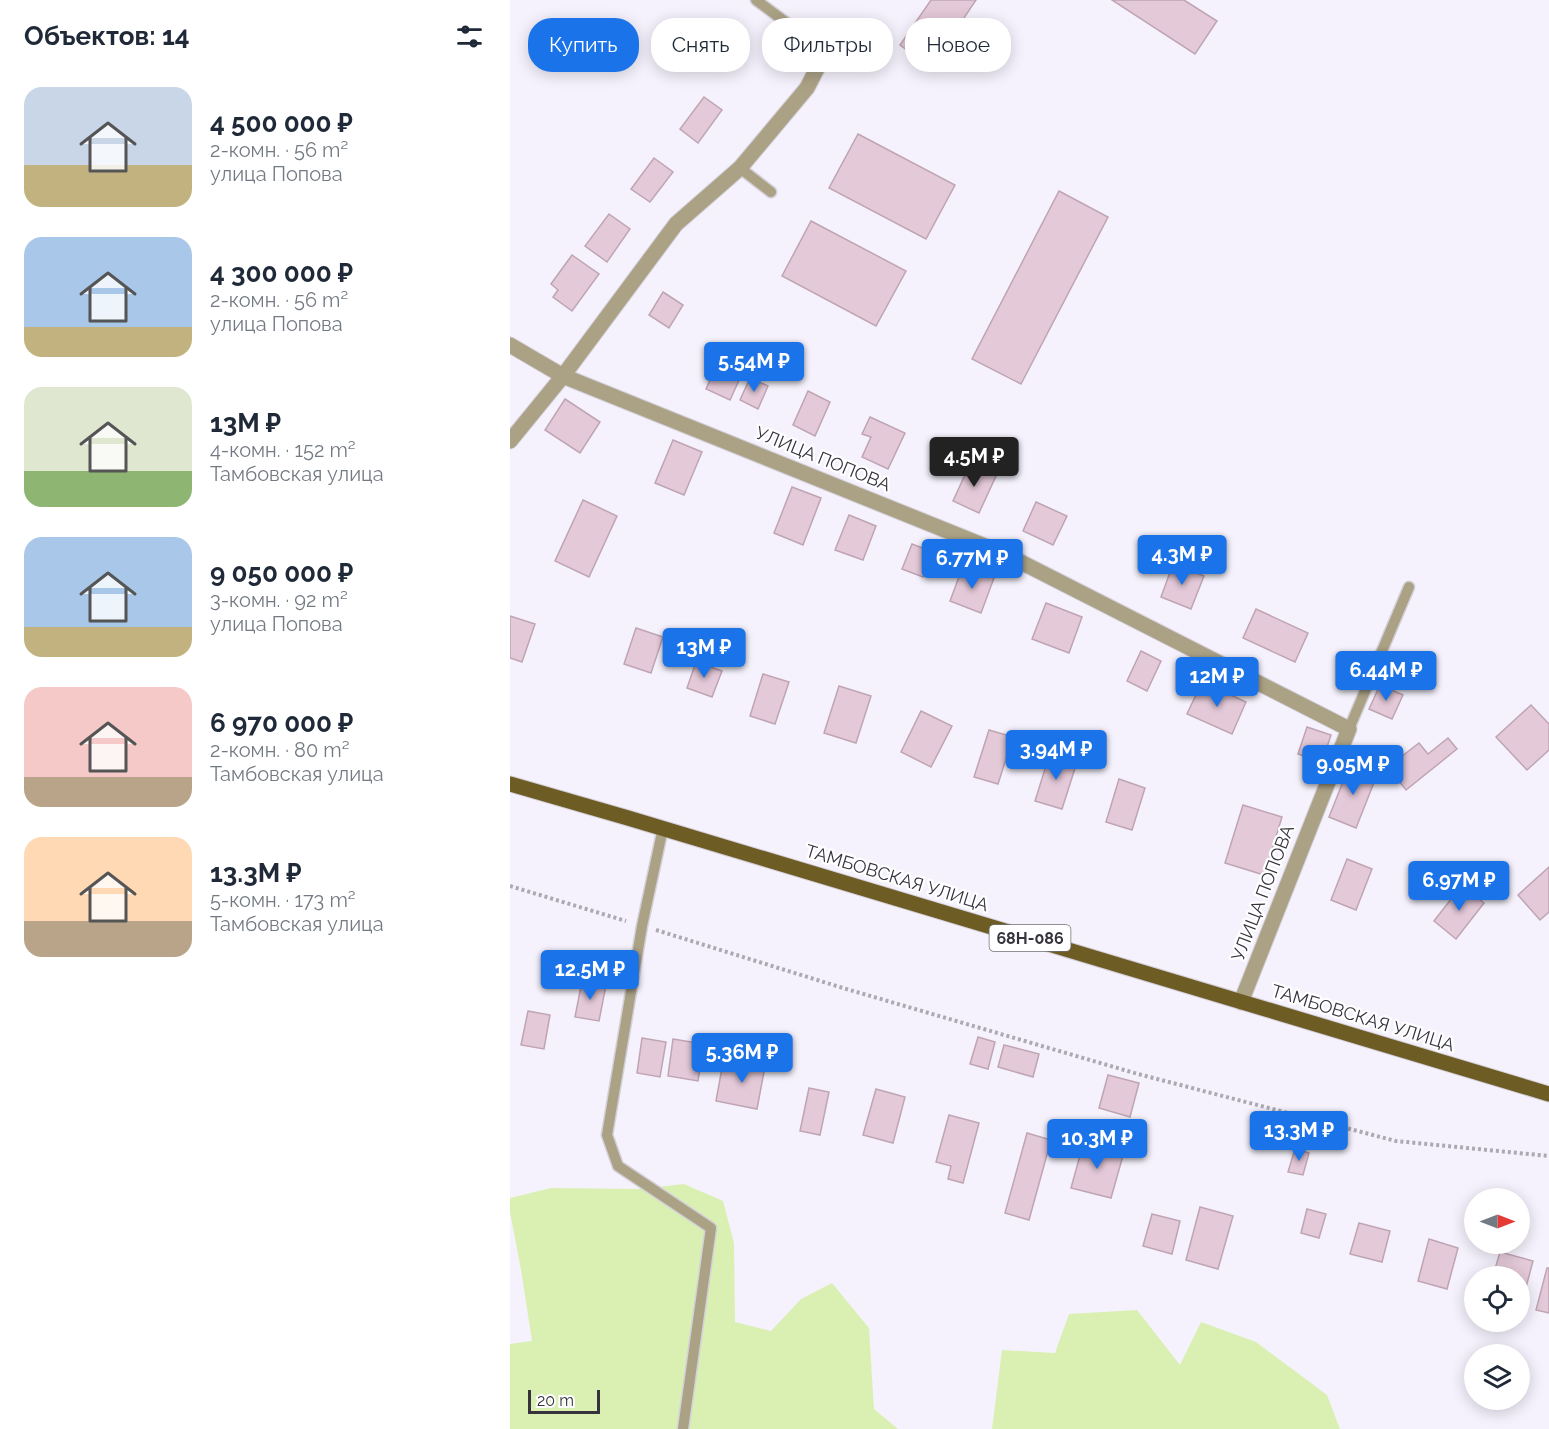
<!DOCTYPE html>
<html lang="ru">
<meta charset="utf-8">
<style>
body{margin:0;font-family:Raleway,sans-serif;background:#f6f6f7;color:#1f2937;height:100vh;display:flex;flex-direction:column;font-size:22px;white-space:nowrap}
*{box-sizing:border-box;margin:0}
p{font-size:20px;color:#747a83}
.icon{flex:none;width:33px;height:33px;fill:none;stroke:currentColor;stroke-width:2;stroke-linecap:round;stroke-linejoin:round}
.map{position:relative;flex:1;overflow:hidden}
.sheet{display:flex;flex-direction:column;background:#fff;width:510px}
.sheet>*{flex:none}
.banner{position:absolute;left:18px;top:18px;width:570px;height:54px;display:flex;gap:12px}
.needle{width:39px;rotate:90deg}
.controls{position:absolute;left:954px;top:1188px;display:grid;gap:12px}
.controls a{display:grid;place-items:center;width:66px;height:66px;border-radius:50%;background:#fff;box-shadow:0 3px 15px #0003;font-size:30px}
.scale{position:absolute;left:18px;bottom:15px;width:72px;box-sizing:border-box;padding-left:6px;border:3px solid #36333d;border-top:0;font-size:16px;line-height:21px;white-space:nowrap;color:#36333d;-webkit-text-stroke:4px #fff;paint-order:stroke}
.price{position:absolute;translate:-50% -51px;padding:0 14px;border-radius:6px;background:#1a73e8;color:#fff;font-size:20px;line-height:39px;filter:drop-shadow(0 2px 3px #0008)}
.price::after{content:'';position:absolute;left:50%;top:36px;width:18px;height:14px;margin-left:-9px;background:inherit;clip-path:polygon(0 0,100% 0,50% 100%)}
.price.selected{background:#222;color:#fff}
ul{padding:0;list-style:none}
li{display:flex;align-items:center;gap:18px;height:150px;padding:0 24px}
li span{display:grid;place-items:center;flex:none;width:168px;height:120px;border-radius:18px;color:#555}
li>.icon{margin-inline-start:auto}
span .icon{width:72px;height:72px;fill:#fffc;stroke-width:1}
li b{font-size:26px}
h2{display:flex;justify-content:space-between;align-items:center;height:72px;padding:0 24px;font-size:26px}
.pill{padding:0 21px;border-radius:24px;background:#fff;box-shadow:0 3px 15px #0003;font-size:21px;line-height:54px}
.pill.selected{background:#1a73e8;color:#fff}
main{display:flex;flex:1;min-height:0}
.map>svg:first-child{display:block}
.green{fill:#daf0b3}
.building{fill:#e4c9d8;stroke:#bfa5b3;stroke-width:1.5}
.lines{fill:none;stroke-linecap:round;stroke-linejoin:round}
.lane-casing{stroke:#d3d0da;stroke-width:13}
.street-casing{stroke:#d3d0da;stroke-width:17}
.primary-casing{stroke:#d3d0da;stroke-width:17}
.path{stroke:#aca9b3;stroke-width:4;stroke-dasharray:3 3;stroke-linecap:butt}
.lane{stroke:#aba185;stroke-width:10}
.street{stroke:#aba185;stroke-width:15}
.primary{stroke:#6e5c25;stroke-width:15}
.labels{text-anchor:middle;stroke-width:4.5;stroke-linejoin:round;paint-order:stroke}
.shield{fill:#fff;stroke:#727077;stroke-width:1.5}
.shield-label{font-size:16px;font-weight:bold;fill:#36333d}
.street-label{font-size:18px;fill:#36333d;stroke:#fff}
</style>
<main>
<section class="sheet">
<h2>Объектов: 14<svg class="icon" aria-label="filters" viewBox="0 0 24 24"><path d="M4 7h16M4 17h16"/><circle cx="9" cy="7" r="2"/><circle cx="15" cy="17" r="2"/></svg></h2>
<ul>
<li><span style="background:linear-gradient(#c9d6e8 65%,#c2b280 0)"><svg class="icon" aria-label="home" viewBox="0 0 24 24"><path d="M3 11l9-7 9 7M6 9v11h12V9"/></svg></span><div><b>4 500 000 ₽</b><p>2-комн. · 56 m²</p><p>улица Попова</p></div></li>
<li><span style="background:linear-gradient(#a9c7e8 75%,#c2b280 0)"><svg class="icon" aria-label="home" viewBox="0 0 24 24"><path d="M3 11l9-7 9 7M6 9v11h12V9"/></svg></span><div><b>4 300 000 ₽</b><p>2-комн. · 56 m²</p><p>улица Попова</p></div></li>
<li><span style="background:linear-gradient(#dfe7d0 70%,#8fb573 0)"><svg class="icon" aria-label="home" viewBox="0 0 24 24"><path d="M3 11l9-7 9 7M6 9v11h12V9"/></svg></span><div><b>13M ₽</b><p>4-комн. · 152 m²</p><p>Тамбовская улица</p></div></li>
<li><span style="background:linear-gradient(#a9c7e8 75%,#c2b280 0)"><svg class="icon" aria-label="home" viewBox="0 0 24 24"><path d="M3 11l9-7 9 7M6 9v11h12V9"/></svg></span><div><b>9 050 000 ₽</b><p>3-комн. · 92 m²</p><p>улица Попова</p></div></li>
<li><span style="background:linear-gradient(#f6c9c9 75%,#b9a48a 0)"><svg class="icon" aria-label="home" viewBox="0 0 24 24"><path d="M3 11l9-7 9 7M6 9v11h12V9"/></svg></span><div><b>6 970 000 ₽</b><p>2-комн. · 80 m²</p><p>Тамбовская улица</p></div></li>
<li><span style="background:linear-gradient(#ffd9b3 70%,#b9a48a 0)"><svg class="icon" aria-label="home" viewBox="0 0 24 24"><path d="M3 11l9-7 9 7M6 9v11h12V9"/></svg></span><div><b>13.3M ₽</b><p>5-комн. · 173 m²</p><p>Тамбовская улица</p></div></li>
</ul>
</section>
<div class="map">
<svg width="1039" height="1429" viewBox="0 0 1039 1429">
<rect width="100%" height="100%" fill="#f5f2fd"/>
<!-- green -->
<g class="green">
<polygon points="174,1184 213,1201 224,1243 225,1322 261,1331 291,1299 322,1283 359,1328 364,1409 388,1429 0,1429 0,1344 22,1341 11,1270 0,1212 0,1198 41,1188 128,1189"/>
<polygon points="627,1310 670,1365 691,1322 746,1342 817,1395 830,1429 482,1429 492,1350 545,1353 559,1314"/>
</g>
<!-- building -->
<g class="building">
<polygon points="421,0 466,0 421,67 390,45"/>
<polygon points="602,0 674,0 707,21 685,54"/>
<polygon points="194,97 212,110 188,143 170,129"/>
<polygon points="348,134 445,185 416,239 319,188"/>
<polygon points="144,158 163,172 140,202 121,189"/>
<polygon points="549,191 598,217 511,384 462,359"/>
<polygon points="99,214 120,229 97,262 75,246"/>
<polygon points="301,221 396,271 366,326 272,276"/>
<polygon points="62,255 89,274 62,311 43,297 48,290 41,284"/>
<polygon points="153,292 173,305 159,328 139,315"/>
<polygon points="216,345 240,356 220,400 196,389"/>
<polygon points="240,378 258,386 248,409 230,400"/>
<polygon points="298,391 320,402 305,436 283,425"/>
<polygon points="55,399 90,422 70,453 35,430"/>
<polygon points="360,417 395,433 378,469 352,457 361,437 352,434"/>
<polygon points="163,440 192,452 174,495 145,483"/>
<polygon points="460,464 486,476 469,513 443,501"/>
<polygon points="282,487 311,498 293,545 264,533"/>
<polygon points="73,500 107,516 79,577 45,561"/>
<polygon points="526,502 557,516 543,545 513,531"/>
<polygon points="339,515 366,526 353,560 325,550"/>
<polygon points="402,544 423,552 413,577 392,569"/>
<polygon points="663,564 694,576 681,609 651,597"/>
<polygon points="453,566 484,578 471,613 440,601"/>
<polygon points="536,603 572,617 559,653 522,639"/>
<polygon points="746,609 798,633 785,662 733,638"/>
<polygon points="0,616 25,624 12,662 0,658"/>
<polygon points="126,628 153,637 141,673 114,664"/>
<polygon points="631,651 651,661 637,691 617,681"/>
<polygon points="186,662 212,671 202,697 177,688"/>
<polygon points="253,674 279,682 265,724 240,716"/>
<polygon points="692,682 736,702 722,734 677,714"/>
<polygon points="870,685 893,695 882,719 859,709"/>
<polygon points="329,686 361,696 346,743 314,733"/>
<polygon points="1021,705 1039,724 1039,750 1017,770 986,737"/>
<polygon points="411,711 442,726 421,767 391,752"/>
<polygon points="797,727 821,735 812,762 788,754"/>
<polygon points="479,730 503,737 488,784 464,777"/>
<polygon points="938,738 947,749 896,790 878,767 909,743 918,754"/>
<polygon points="540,753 567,762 552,809 525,801"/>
<polygon points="840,764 867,775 846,828 819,817"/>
<polygon points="609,779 635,788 622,830 596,822"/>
<polygon points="733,805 772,817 754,875 715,863"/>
<polygon points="837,859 862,869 846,910 821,900"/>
<polygon points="1039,867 1039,912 1030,920 1008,895"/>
<polygon points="952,885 974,903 946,939 924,921"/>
<polygon points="72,981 96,985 89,1021 65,1017"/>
<polygon points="18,1011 40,1015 34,1049 11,1045"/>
<polygon points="468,1037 485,1042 478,1069 460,1064"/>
<polygon points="132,1038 156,1042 150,1077 127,1073"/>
<polygon points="163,1039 194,1044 188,1081 158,1076"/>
<polygon points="494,1045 529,1054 523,1077 488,1067"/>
<polygon points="234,1057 256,1061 247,1109 206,1101 212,1068 232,1072"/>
<polygon points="598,1075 629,1083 620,1117 589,1108"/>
<polygon points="299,1088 319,1092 310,1135 290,1131"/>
<polygon points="366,1089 395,1097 383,1143 353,1135"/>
<polygon points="439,1115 469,1123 453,1183 438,1179 441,1166 426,1162"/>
<polygon points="517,1133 541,1140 519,1220 495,1213"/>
<polygon points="574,1141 614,1152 601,1198 561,1188"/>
<polygon points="785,1149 799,1153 793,1175 778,1172"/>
<polygon points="690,1207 723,1216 708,1269 676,1260"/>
<polygon points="797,1209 816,1214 809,1238 791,1233"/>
<polygon points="642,1214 670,1221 662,1254 633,1246"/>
<polygon points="849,1223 880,1231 872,1262 840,1254"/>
<polygon points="919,1239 948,1248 937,1289 908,1281"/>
<polygon points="990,1252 1023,1261 1010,1310 1010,1276 983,1276"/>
<polygon points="1037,1268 1039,1268 1039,1313 1026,1310"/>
</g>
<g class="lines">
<!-- lane casing -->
<g class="lane-casing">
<g id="lane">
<polyline points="246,0 285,29 314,55"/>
<polyline points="230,168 261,192"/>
<polyline points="839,729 899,587"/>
<polyline points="153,828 132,926 97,1135 108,1166 201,1228 173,1429"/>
</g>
</g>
<!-- street casing -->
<g class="street-casing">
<g id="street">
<polyline points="0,345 53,376 497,555 839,729 731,1002"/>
<polyline points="0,441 53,376 166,224 230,168 297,88 314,55"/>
</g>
</g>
<!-- primary casing -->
<g class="primary-casing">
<polyline id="primary" points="0,784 118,818 1039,1094"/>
</g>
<!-- path -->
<g class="path">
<polyline points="0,886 116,921"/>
<polyline points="146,930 333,988 628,1074 886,1141 1039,1156"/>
</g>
<!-- lane -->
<use href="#lane" class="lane"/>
<!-- street -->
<use href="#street" class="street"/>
<!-- primary -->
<use href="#primary" class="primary"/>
</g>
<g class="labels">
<!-- shield labels -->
<rect class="shield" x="479.5" y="925" width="81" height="26" rx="4.5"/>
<g class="shield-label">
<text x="520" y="944">68Н-086</text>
</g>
<!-- street labels -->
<g class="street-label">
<text transform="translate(313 459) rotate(22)" y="6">УЛИЦА ПОПОВА</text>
<text transform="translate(387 878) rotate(17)" y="6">ТАМБОВСКАЯ УЛИЦА</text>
<text transform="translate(753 893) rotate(-69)" y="6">УЛИЦА ПОПОВА</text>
<text transform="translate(853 1018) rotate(17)" y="6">ТАМБОВСКАЯ УЛИЦА</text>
</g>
</g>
</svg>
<div class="controls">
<a><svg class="needle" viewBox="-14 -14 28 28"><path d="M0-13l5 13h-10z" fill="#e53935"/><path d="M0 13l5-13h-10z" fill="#747a83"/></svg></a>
<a><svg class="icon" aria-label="locate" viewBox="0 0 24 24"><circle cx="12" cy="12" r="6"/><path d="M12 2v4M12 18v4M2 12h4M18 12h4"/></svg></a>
<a><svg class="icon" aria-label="layers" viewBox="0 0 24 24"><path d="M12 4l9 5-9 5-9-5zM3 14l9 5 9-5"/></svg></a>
</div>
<div class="scale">20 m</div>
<b class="price" style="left:244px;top:393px">5.54M ₽</b>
<b class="price selected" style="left:464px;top:488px">4.5M ₽</b>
<b class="price" style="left:672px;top:586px">4.3M ₽</b>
<b class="price" style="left:462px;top:590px">6.77M ₽</b>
<b class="price" style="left:194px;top:679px">13M ₽</b>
<b class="price" style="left:876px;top:702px">6.44M ₽</b>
<b class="price" style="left:707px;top:708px">12M ₽</b>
<b class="price" style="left:546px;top:781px">3.94M ₽</b>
<b class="price" style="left:843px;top:796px">9.05M ₽</b>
<b class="price" style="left:949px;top:912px">6.97M ₽</b>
<b class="price" style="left:80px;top:1001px">12.5M ₽</b>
<b class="price" style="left:232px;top:1084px">5.36M ₽</b>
<b class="price" style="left:789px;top:1162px">13.3M ₽</b>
<b class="price" style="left:587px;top:1170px">10.3M ₽</b>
<div class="banner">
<a class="pill selected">Купить</a>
<a class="pill">Снять</a>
<a class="pill">Фильтры</a>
<a class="pill">Новое</a>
</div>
</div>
</main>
